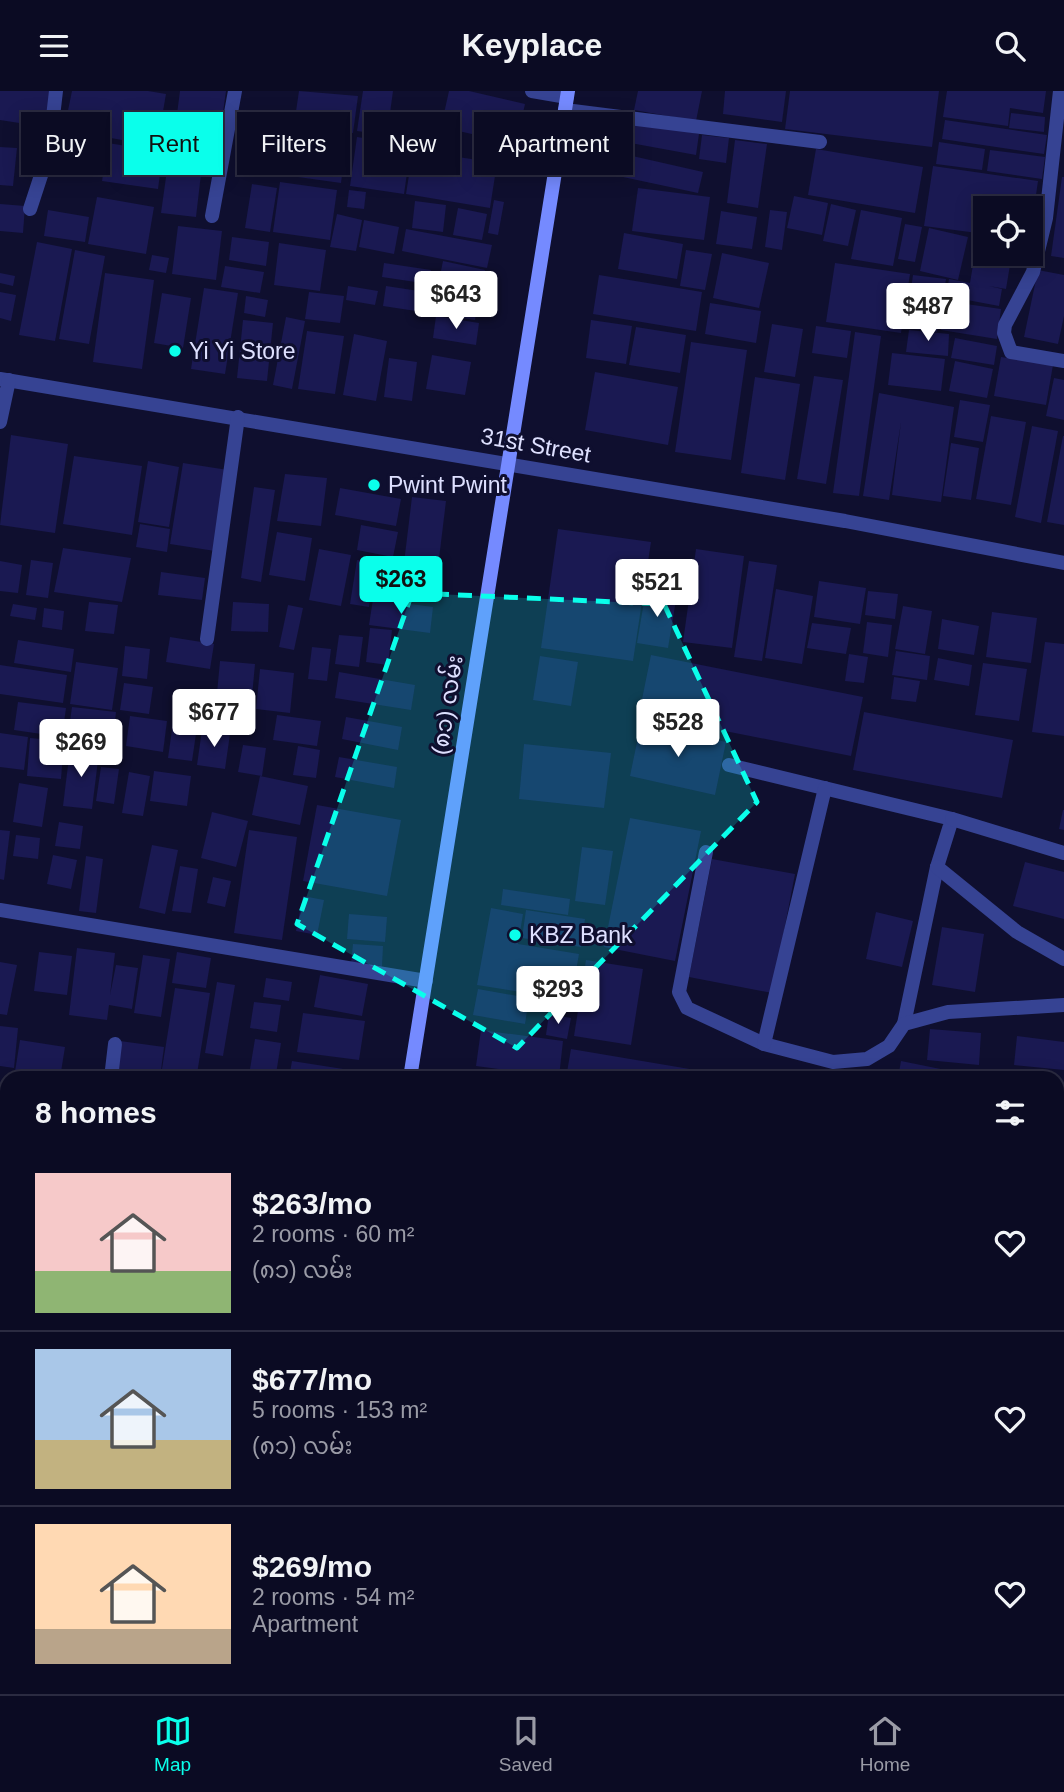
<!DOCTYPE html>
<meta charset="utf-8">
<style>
body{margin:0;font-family:Arial,"Noto Sans Myanmar",sans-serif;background:#191930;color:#f1f3f6;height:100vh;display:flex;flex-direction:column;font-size:26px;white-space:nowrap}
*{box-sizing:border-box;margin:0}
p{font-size:23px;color:#9a9ba6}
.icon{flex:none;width:38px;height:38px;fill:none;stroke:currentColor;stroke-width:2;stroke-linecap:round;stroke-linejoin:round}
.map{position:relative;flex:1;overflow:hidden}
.panel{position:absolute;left:0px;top:980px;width:1064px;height:623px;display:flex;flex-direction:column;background:#0b0b23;border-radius:21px 21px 0 0;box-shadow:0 4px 18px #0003,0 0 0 2px #2b2b41}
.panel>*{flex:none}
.banner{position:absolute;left:21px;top:21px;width:700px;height:63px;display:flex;gap:14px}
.tools{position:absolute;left:973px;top:105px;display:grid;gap:14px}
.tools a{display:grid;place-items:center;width:70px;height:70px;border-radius:0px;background:#0b0b23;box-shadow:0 4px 18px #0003,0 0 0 2px #2b2b41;font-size:35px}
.price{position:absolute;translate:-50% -60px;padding:0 16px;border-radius:7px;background:#fff;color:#222;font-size:23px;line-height:46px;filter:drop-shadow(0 2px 4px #0008)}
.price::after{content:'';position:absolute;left:50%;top:42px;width:21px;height:16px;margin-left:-10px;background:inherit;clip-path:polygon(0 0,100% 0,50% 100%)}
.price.on{background:#0affeb;color:#111}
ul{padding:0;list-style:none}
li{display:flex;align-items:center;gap:21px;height:175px;padding:0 35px}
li+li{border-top:2px solid #2b2b41}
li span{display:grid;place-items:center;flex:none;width:196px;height:140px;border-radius:0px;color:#555}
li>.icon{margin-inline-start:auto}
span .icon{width:84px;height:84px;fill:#fffc;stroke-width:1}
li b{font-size:30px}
h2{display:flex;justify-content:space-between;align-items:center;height:84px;padding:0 35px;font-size:30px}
.chip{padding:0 24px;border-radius:0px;background:#0b0b23;box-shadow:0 4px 18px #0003,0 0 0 2px #2b2b41;font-size:24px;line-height:63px}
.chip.on{background:#0affeb;color:#111}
header{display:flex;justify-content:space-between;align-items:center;height:91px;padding:0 35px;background:#0b0b23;font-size:32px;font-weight:700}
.tab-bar{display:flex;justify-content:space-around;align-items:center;height:98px;border-top:2px solid #2b2b41;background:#0b0b23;font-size:19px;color:#9a9ba6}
.tab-bar a{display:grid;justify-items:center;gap:4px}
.tab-bar .on{color:#0affeb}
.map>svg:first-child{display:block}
.building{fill:#1a1952}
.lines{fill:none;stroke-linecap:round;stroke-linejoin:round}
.lane{stroke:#364393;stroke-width:14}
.street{stroke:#364393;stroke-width:14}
.secondary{stroke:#758aff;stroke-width:14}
.marked{fill:#0affeb;fill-opacity:0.2;stroke:#0affeb;stroke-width:5;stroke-dasharray:14 9;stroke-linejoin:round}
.poi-dot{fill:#0affeb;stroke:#0f0f2f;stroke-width:2.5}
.labels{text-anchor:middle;stroke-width:6;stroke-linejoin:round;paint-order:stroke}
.poi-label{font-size:23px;fill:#dee0ff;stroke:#0f0f2f;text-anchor:start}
.street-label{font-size:23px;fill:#dee0ff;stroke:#0f0f2f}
</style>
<header><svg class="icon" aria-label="menu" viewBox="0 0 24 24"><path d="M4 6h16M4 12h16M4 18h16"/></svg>Keyplace<svg class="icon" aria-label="search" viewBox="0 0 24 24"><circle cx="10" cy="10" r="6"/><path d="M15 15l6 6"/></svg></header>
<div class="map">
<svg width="1064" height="1603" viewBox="0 0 1064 1603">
<rect width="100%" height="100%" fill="#0f0f2f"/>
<!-- building -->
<g class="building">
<polygon points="0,0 51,0 45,36 0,29"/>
<polygon points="72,0 148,0 166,3 157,55 64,39"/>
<polygon points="180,0 226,0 218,56 192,53 189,71 171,69"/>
<polygon points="299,0 358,5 353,42 294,34"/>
<polygon points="363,0 393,0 387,44 357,40"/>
<polygon points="449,0 469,0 525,13 516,53 441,36"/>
<polygon points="638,0 702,0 696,30 634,19"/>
<polygon points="725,0 786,0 782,31 723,23"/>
<polygon points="790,0 939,0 932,56 785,38"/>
<polygon points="947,0 1046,0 1043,22 1010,17 1008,35 943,26"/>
<polygon points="1011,22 1045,26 1044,41 1009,37"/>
<polygon points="945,29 1047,44 1044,63 942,48"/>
<polygon points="629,30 699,43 696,64 625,51"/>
<polygon points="305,39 347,45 341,92 298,86"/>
<polygon points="62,42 106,49 101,82 57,76"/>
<polygon points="702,44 729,47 726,72 699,68"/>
<polygon points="357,46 411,54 404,103 350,95"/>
<polygon points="735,49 767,53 758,117 727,112"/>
<polygon points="939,51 985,58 982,79 936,73"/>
<polygon points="108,52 163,61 158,98 102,90"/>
<polygon points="0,56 17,57 13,95 0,94"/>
<polygon points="816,58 923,76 915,122 808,104"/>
<polygon points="413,59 497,72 490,117 406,103"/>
<polygon points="990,59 1045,66 1042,88 987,80"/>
<polygon points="628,64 703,81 698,102 623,86"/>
<polygon points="933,75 1038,90 1032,132 1031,117 985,117 985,143 924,135"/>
<polygon points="167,79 201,83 196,126 161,122"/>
<polygon points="1062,86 1064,86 1064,167 1051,165"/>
<polygon points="280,91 337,99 330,149 273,141"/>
<polygon points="252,93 277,97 270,141 245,137"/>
<polygon points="638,97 710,106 704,149 632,140"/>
<polygon points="349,99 366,101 364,118 347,116"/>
<polygon points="794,105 828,112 822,144 787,137"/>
<polygon points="97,106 154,116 146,163 88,153"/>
<polygon points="494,109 504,111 498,144 488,142"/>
<polygon points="415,110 446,114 443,141 412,137"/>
<polygon points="0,113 25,115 23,142 0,140"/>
<polygon points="831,113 856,119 848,155 823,150"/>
<polygon points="458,117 487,123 482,149 453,144"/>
<polygon points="48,119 89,126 85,151 44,145"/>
<polygon points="770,119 787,121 782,159 765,156"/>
<polygon points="861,119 902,127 893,175 851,168"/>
<polygon points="721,120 757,126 752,158 716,153"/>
<polygon points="337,123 362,129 356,160 330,156"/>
<polygon points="364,129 399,136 394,163 359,156"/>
<polygon points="905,133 922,136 915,171 898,168"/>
<polygon points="178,135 222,140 216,189 172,183"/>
<polygon points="929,137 968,146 958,189 920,180"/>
<polygon points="406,138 492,154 487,177 402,160"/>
<polygon points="624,142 683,153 677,188 618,178"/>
<polygon points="232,146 269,151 266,175 229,169"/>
<polygon points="37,151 72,158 55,250 19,244"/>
<polygon points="279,152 326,159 320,200 274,194"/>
<polygon points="75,159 105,165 89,253 59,248"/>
<polygon points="686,159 712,163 705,199 680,195"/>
<polygon points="722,162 769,172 759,217 713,207"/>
<polygon points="975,162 1011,168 1006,198 989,195 1002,198 999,215 946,205 949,188 970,192"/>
<polygon points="152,164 169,167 166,182 149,179"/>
<polygon points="443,170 485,179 480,209 437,200"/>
<polygon points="384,172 431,179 429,193 382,186"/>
<polygon points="835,172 910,183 901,242 826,231"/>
<polygon points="225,175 264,181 260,202 221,196"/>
<polygon points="1038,179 1064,184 1064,225 1058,253 1024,246"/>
<polygon points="0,182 15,185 13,195 0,192"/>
<polygon points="105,182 154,189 142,278 93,271"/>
<polygon points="599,184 702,201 696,240 593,223"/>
<polygon points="913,184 946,188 942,216 909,212"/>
<polygon points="348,195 378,200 375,214 346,209"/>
<polygon points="386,195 478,209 475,229 383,215"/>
<polygon points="204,197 238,202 225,283 191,278"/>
<polygon points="0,201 16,204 11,230 0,227"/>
<polygon points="309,201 344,205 340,232 305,228"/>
<polygon points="162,202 191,207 183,257 154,252"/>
<polygon points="246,205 268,209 265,226 244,222"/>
<polygon points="945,210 1001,218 997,248 941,239"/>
<polygon points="710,212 761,220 756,252 705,243"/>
<polygon points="908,219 940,223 937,241 906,237"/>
<polygon points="436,225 479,232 476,254 433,247"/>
<polygon points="286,226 305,230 292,298 273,294"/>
<polygon points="243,229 273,232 267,290 237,287"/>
<polygon points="591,229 632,235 626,273 586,267"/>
<polygon points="772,233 803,238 795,286 764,281"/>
<polygon points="816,235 851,240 847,267 812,262"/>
<polygon points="636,236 686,244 680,282 629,274"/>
<polygon points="909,239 949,243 948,265 906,261"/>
<polygon points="307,240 344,245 335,303 298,298"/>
<polygon points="855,241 881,245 859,405 833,402"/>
<polygon points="354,243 387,250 376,310 343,304"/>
<polygon points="955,247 997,255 994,274 951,267"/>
<polygon points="691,251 747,259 731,369 675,361"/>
<polygon points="892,262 945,268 941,300 888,294"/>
<polygon points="432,264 471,271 465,304 426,298"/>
<polygon points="1001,266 1053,274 1046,314 994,305"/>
<polygon points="389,267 417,271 412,310 384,306"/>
<polygon points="955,270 993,278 987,307 949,300"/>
<polygon points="595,281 678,296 668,354 585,339"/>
<polygon points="814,285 843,289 826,393 797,388"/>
<polygon points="755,286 800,293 785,389 741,382"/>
<polygon points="1054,287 1064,289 1064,329 1046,325"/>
<polygon points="879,302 954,316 941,411 892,404 901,331 889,409 863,405"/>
<polygon points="960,309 990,314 983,351 954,346"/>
<polygon points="991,325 1026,331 1011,414 976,408"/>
<polygon points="1032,335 1058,340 1041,432 1015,426"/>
<polygon points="11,344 68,353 55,442 0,434"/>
<polygon points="1063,345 1064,345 1064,434 1047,431"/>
<polygon points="951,352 979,357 971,409 943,405"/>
<polygon points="74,365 142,375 132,444 63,433"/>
<polygon points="148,370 179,376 169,436 138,431"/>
<polygon points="183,372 228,379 215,460 170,453"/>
<polygon points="285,383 327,387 321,435 277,430"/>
<polygon points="254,396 275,399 261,491 241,487"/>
<polygon points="340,397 401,408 396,435 335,424"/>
<polygon points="412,406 446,410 438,476 404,472"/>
<polygon points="140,433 170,438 167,461 136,456"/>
<polygon points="361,434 398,441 393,466 357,459"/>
<polygon points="558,438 651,451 633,570 541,557"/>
<polygon points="277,441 312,447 305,490 269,484"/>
<polygon points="63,457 131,467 122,511 54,501"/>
<polygon points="319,458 351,464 341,515 309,509"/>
<polygon points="696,458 744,465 732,557 683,551"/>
<polygon points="31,469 53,472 48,507 26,504"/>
<polygon points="357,469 376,471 369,516 350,513"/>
<polygon points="0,470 22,474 18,502 0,500"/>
<polygon points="749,470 777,474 762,570 734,566"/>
<polygon points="379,471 430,478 426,509 375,503"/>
<polygon points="161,481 205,487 202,509 158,504"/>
<polygon points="819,490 866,497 860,533 814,526"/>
<polygon points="776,498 813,505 802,573 765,567"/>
<polygon points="646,499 677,503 668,557 637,552"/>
<polygon points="868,500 898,503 895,528 865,524"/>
<polygon points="373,508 433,516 430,542 369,534"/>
<polygon points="89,511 118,514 114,543 85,540"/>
<polygon points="233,511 269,513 268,541 231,540"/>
<polygon points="13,513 37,517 35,529 10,525"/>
<polygon points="288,514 303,517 294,559 279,556"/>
<polygon points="903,515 932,520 925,563 895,558"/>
<polygon points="44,517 64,520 62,539 42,536"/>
<polygon points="992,521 1037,527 1031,572 986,566"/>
<polygon points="942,528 979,535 974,564 938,558"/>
<polygon points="867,531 892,534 888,566 863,562"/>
<polygon points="812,532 851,537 846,563 807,557"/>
<polygon points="370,537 392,539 388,574 366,571"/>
<polygon points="339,544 363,546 359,576 335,573"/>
<polygon points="170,546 214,553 210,578 166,571"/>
<polygon points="18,549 74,558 71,581 14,572"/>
<polygon points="1045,551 1064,553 1064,645 1032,641"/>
<polygon points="125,555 150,558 147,588 122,585"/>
<polygon points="312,556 331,558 327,590 308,588"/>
<polygon points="896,560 930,565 927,589 892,584"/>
<polygon points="849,563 868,566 864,592 845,590"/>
<polygon points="651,564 863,606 851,665 639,623"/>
<polygon points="540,565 578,571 571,615 533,609"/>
<polygon points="938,567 972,574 969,595 934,589"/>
<polygon points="220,570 255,573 251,616 216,613"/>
<polygon points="76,571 118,577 112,619 70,613"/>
<polygon points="983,572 1027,578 1019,630 975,624"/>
<polygon points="0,574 67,584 63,612 0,603"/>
<polygon points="260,578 294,582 290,622 256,618"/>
<polygon points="339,581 415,594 411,619 335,607"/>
<polygon points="894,586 920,590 916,611 891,608"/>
<polygon points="124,592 153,596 149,623 120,619"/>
<polygon points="18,611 66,617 62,646 14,639"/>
<polygon points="72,616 116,621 113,649 68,644"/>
<polygon points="864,621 1013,649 1002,707 853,679"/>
<polygon points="277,624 321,630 317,655 273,649"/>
<polygon points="130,625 167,630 163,661 126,655"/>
<polygon points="346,626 402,636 398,659 342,648"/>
<polygon points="173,632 197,636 192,670 168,667"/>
<polygon points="641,632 726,651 715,704 630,685"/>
<polygon points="202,639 230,643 225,678 197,674"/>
<polygon points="0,642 28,646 24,679 0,676"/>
<polygon points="30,647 64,650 61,688 27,685"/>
<polygon points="524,653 611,662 604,717 519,708"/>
<polygon points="243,654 266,657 262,685 238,681"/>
<polygon points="298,655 320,659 316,687 293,684"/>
<polygon points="70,658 99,661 92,718 63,715"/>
<polygon points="339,666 397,676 394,697 335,686"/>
<polygon points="101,676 119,678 114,713 96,710"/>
<polygon points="154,680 191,685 187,715 150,710"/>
<polygon points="129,681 150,685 143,725 122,722"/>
<polygon points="260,685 308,695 300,734 252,724"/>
<polygon points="19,692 48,697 42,736 13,731"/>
<polygon points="317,714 401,729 387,805 303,790"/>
<polygon points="1063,719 1064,719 1064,739 1059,738"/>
<polygon points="212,721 248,730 236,776 201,767"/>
<polygon points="630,727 701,740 675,870 604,856"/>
<polygon points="59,731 83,735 80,758 55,755"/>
<polygon points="0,739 10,740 4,789 0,788"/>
<polygon points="249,739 297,746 282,849 234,842"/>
<polygon points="16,744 40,747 38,768 13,765"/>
<polygon points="152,754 178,759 165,823 139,817"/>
<polygon points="582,756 613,760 605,814 575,810"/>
<polygon points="53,764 77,769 71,798 47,793"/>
<polygon points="86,765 103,768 96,822 79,820"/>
<polygon points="712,768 795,783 772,902 689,886"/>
<polygon points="1025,771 1064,781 1064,828 1013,815"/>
<polygon points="180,775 198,778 191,822 172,820"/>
<polygon points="213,786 231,790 225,816 207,812"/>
<polygon points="503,798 570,808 568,824 501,814"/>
<polygon points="303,805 324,809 317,844 296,840"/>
<polygon points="491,817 523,823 518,853 579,863 571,909 477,894"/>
<polygon points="526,819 585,828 581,856 522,847"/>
<polygon points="876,821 913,830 902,876 866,868"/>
<polygon points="349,823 387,826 385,851 347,848"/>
<polygon points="942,836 984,843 975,901 932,894"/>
<polygon points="353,853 383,855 382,875 351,873"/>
<polygon points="77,857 115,862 110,904 116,874 138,877 132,918 109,914 107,929 69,924"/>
<polygon points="39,861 72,865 67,904 34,900"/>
<polygon points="177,861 211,867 206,897 172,892"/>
<polygon points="143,864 170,868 161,926 134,922"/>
<polygon points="586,869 643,878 631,954 574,945"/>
<polygon points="0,871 17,874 7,924 0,923"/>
<polygon points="320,884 368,893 362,925 314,916"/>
<polygon points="266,887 292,891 289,910 263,906"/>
<polygon points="217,891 235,894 223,965 205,962"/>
<polygon points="175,897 210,902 197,983 162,978"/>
<polygon points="478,898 529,907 525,933 473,924"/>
<polygon points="254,911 281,914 277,941 250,937"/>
<polygon points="303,922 365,930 359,969 297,961"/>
<polygon points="549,923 571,927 567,948 546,944"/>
<polygon points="0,935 18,937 14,977 0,975"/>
<polygon points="930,938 981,942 979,974 927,969"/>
<polygon points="481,939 563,950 559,986 476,975"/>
<polygon points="1017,945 1064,951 1064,979 1014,974"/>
<polygon points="255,948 281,952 276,983 250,978"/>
<polygon points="20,949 65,956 60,987 14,987"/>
<polygon points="120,950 164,956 160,987 115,987"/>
<polygon points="571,958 737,986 737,987 566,987"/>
<polygon points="292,970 356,980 354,987 289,987"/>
<polygon points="901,970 980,986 980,987 898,987"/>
<polygon points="463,981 502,985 502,987 462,987"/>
<polygon points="1057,1001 1064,1003 1064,1040 1057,1038"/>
<polygon points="1057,1063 1064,1065 1064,1123 1057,1122"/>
<polygon points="1057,1142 1064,1143 1064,1212 1057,1210"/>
<polygon points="0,1149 7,1151 7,1250 0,1249"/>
<polygon points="1057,1315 1064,1316 1064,1369 1057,1368"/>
<polygon points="5,1500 7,1500 7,1580 0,1579 0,1541"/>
<polygon points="0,1596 9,1598 8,1603 0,1603"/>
<polygon points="144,1596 227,1596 240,1598 239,1603 143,1603"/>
<polygon points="367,1596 380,1596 413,1603 365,1603"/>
<polygon points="398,1596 474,1596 473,1603 432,1603"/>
<polygon points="552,1596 587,1596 586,1603"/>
<polygon points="603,1596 690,1596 689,1603 602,1603"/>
</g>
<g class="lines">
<!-- lane -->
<g class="lane">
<polyline points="729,674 952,728 937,776 904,933"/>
<polyline points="952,728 1064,762"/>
<polyline points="706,761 679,901 687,917 764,953 833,971 867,968 889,955 904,933 948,921 1064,914"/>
<polyline points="937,776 1017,841 1064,868"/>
<polyline points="764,953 825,697"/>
<polyline points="709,1596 712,1603"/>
<polyline points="1028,1596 1064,1601"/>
<polyline points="856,1603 865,1596"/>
</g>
<!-- street -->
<g class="street">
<polyline points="532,0 567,6"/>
<polyline points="1060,0 1046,127 1033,181 1005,234 1004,242 1011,261 1064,270"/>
<polyline points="565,19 820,51"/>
<polyline points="30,118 49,60 56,0"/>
<polyline points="212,125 235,0"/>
<polyline points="0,288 845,430 1064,472"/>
<polyline points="0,331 9,289"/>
<polyline points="207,548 238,326"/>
<polyline points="0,819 426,890"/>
<polyline points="111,987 115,953"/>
<polyline points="0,1074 7,1075"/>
<polyline points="1057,1255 1064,1256"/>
<polyline points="0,1385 7,1388"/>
</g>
<!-- secondary -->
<g class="secondary">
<polyline points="410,987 568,0"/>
<polyline points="308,1603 309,1596"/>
</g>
</g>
<!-- marked area -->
<path class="marked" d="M412 502 664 513 757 711 517 957 297 833Z"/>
<!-- markers -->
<g class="poi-dot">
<circle cx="175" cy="260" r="7"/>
<circle cx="374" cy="394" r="7"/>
<circle cx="515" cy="844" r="7"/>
</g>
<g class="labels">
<!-- poi labels -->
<g class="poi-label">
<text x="189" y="268">Yi Yi Store</text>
<text x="388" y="402">Pwint Pwint</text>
<text x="529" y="852">KBZ Bank</text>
</g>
<!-- street labels -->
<g class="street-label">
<text transform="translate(536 354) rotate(10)" y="8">31st Street</text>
<text transform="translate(447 614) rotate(-81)" y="8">(၈၁) လမ်း</text>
</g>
</g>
</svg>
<div class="tools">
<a><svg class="icon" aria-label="locate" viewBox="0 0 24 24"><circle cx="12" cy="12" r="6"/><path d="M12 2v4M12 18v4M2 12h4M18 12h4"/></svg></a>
</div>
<b class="price" style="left:456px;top:240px">$643</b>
<b class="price" style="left:928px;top:252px">$487</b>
<b class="price on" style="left:401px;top:525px">$263</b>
<b class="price" style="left:657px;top:528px">$521</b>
<b class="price" style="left:214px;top:658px">$677</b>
<b class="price" style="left:678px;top:668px">$528</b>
<b class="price" style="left:81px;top:688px">$269</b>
<b class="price" style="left:558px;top:935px">$293</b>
<div class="banner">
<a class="chip">Buy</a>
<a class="chip on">Rent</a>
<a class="chip">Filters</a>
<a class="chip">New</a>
<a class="chip">Apartment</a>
</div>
<section class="panel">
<h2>8 homes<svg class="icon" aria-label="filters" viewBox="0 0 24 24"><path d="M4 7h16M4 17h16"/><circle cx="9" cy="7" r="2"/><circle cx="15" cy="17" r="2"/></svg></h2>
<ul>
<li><span style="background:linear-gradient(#f6c9c9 70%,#8fb573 0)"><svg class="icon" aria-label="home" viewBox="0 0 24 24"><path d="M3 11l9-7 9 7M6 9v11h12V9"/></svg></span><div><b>$263/mo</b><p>2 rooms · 60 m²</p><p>(၈၁) လမ်း</p></div><svg class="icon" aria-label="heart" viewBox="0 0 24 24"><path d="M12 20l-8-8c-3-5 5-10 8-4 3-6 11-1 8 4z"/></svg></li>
<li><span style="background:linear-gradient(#a9c7e8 65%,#c2b280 0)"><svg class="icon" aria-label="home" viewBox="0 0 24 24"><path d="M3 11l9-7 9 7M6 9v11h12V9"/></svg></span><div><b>$677/mo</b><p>5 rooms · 153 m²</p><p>(၈၁) လမ်း</p></div><svg class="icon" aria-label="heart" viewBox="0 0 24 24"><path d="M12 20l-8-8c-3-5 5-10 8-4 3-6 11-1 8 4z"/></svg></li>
<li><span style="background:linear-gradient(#ffd9b3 75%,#b9a48a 0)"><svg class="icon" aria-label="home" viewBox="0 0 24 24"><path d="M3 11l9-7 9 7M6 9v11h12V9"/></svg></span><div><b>$269/mo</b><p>2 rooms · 54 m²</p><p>Apartment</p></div><svg class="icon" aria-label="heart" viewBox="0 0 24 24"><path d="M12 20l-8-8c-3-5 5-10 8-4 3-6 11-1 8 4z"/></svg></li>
</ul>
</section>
</div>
<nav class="tab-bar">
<a class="on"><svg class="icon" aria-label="map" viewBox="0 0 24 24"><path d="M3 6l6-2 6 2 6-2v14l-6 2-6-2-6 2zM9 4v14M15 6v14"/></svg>Map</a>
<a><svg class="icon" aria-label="saved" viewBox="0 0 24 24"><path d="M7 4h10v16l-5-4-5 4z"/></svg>Saved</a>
<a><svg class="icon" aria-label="home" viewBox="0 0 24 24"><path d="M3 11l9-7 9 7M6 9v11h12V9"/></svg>Home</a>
</nav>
